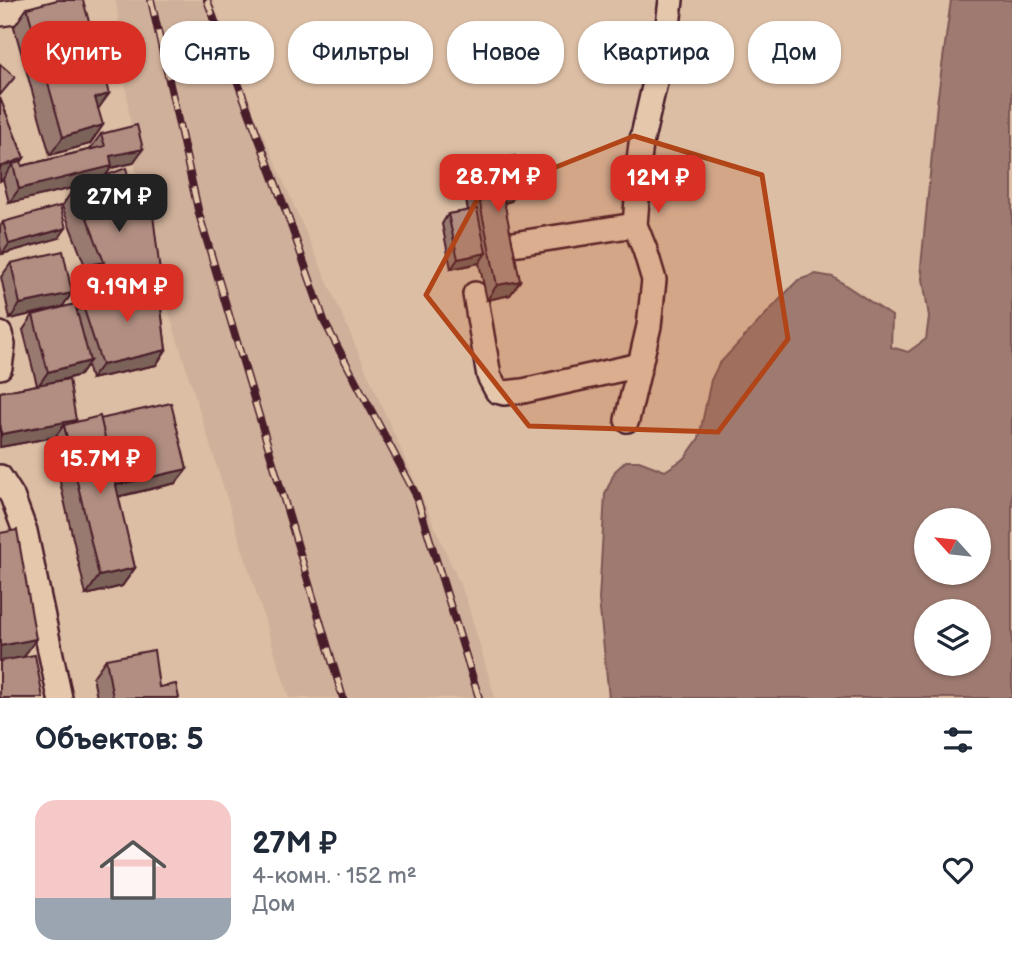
<!DOCTYPE html>
<html lang="ru">
<meta charset="utf-8">
<style>
body{margin:0;font-family:"Balsamiq Sans",sans-serif;background:#f6f6f7;color:#1f2937;height:100vh;display:flex;flex-direction:column;font-size:26px;white-space:nowrap}
*{box-sizing:border-box;margin:0}
p{font-size:23px;color:#747a83}
.icon{flex:none;width:38px;height:38px;fill:none;stroke:currentColor;stroke-width:2;stroke-linecap:round;stroke-linejoin:round}
.map{position:relative;height:698px;overflow:hidden}
.drawer{display:flex;flex-direction:column;background:#fff;flex:1}
.drawer>*{flex:none}
.guide{position:absolute;left:21px;top:21px;width:971px;height:63px;display:flex;gap:14px}
.needle{width:46px;rotate:297deg}
.tools{position:absolute;left:914px;top:508px;display:grid;gap:14px}
.tools a{display:grid;place-items:center;width:77px;height:77px;border-radius:50%;background:#fff;box-shadow:0 2px 5px #0004;font-size:35px}
.price{position:absolute;translate:-50% -60px;padding:0 16px;border-radius:14px;background:#d93025;color:#fff;font-size:23px;line-height:46px;filter:drop-shadow(0 2px 4px #0008)}
.price::after{content:'';position:absolute;left:50%;top:42px;width:21px;height:16px;margin-left:-10px;background:inherit;clip-path:polygon(0 0,100% 0,50% 100%)}
.price.active{background:#222;color:#fff}
ul{padding:0;list-style:none}
li{display:flex;align-items:center;gap:21px;height:175px;padding:0 35px}
li+li{border-top:2px solid #e0e1e3}
li span{display:grid;place-items:center;flex:none;width:196px;height:140px;border-radius:21px;color:#555}
li>.icon{margin-inline-start:auto}
span .icon{width:84px;height:84px;fill:#fffc;stroke-width:1}
li b{font-size:30px}
h2{display:flex;justify-content:space-between;align-items:center;height:84px;padding:0 35px;font-size:30px}
.chip{padding:0 24px;border-radius:28px;background:#fff;box-shadow:0 2px 5px #0004;font-size:24px;line-height:63px}
.chip.active{background:#d93025;color:#fff}
.map>svg:first-child{display:block}
.built{fill:#cfb09a}
.water{fill:#9e7a70;stroke:#7c5654;stroke-width:2;fill-rule:evenodd}
.lines{fill:none;stroke-linecap:round;stroke-linejoin:round}
.minor-casing{stroke:#4a1f2b;stroke-width:28}
.minor{stroke:#e5c8ac;stroke-width:23}
.rail-casing{stroke:#4a1f2b;stroke-width:8}
.rail{stroke:#e5c8ac;stroke-width:5;stroke-dasharray:16;stroke-linecap:butt}
.wall{fill:#987a6f;stroke:#4a1f2b;stroke-width:2}
.shaded-wall{fill:#7c635a;stroke:#4a1f2b;stroke-width:2}
.building{fill:#b18e81;stroke:#4a1f2b;stroke-width:2}
.marked{fill:#b14517;fill-opacity:0.2;stroke:#b14517;stroke-width:5;stroke-linejoin:round}
</style>
<div class="map">
<svg width="1012" height="698" viewBox="0 0 1012 698">
<rect width="100%" height="100%" fill="#dcbea4"/>
<filter id="ink" filterUnits="userSpaceOnUse"><feTurbulence type="fractalNoise" baseFrequency=".0143" numOctaves="2"/><feDisplacementMap in="SourceGraphic" scale="14" xChannelSelector="R" yChannelSelector="G"/><feConvolveMatrix kernelMatrix="1 2 1 2 8 2 1 2 1" color-interpolation-filters="sRGB"/></filter>
<g filter="url(#ink)">
<!-- built -->
<polygon class="built" points="116,0 204,0 466,598 495,698 289,698 142,226"/>
<!-- water -->
<path class="water" d="M951 0H1012V698H609L599 600 605 494 615 471 626 461H639L665 471 685 458 699 438 711 380 719 364 798 280 816 274 833 277 892 316 891 347 908 352 926 339 929 317 921 266 937 103ZM926 520H978V572H926ZM926 611H978V663H926Z"/>
<g class="lines">
<!-- minor casing -->
<g class="minor-casing">
<g id="minor">
<polyline points="0,14 14,12 51,0"/>
<polyline points="513,244 635,225"/>
<polyline points="475,294 489,376 497,391 504,393 523,391 640,365"/>
<polyline points="0,334 3,345 0,367"/>
<polyline points="627,420 649,326 654,280 645,250 635,225 637,200 636,185 641,144 668,25 671,0"/>
<polyline points="0,477 12,496 25,531 60,698"/>
</g>
</g>
<!-- minor -->
<use href="#minor" class="minor"/>
<!-- rail casing -->
<g class="rail-casing">
<g id="rail">
<polyline points="151,0 199,214 343,698"/>
<polyline points="207,0 287,214 325,323 416,495 479,698"/>
</g>
</g>
<!-- rail -->
<use href="#rail" class="rail"/>
</g>
<!-- wall -->
<g class="wall">
<polygon points="27,8 103,125 90,144 50,155 14,27"/>
<polygon points="0,98 24,158 21,162 22,166 92,149 91,148 101,134 133,163 111,168 106,175 158,284 166,350 156,365 91,379 87,365 80,375 58,381 76,420 75,422 100,419 187,469 176,483 118,497 135,568 122,586 86,595 51,443 55,437 0,447 0,392 37,385 23,330 33,315 75,304 71,285 84,266 85,266 62,206 75,187 9,203 3,179 0,181"/>
<polygon points="472,165 511,201 504,203 520,281 510,295 487,300 479,263 451,269 442,224 448,214 468,211 462,179"/>
<polygon points="3,222 59,238 2,254 0,246 0,227"/>
<polygon points="11,263 72,293 62,307 10,319 1,277"/>
<polygon points="106,659 159,687 179,698 97,698 93,677"/>
</g>
<!-- shaded-wall -->
<g class="shaded-wall">
<polygon points="109,94 96,112 95,98"/>
<polygon points="103,125 90,144 50,155 63,137"/>
<polygon points="143,149 133,163 111,168 102,181 9,203 19,189 110,156"/>
<polygon points="24,158 15,171 13,164 3,179 0,181 0,167"/>
<polygon points="521,187 511,201 492,206 502,191"/>
<polygon points="66,228 59,238 2,254 9,244"/>
<polygon points="486,253 479,263 451,269 458,259"/>
<polygon points="161,280 148,298 105,299 104,292 94,307 83,306 81,309 76,310 89,291"/>
<polygon points="520,281 510,295 487,300 497,285"/>
<polygon points="72,293 62,307 10,319 20,304"/>
<polygon points="166,350 156,365 91,379 102,365"/>
<polygon points="90,361 80,375 38,386 48,372"/>
<polygon points="76,420 66,434 64,425 55,437 0,447 0,438 2,434"/>
<polygon points="187,469 176,483 103,500 113,486"/>
<polygon points="135,568 122,586 86,595 99,576"/>
<polygon points="36,639 23,658 0,662 0,646"/>
</g>
<!-- building -->
<g class="building">
<polygon points="57,0 83,0 109,94 95,98 103,125 63,137 27,8"/>
<polygon points="0,64 15,77 0,95"/>
<polygon points="0,98 24,158 0,167"/>
<polygon points="137,125 143,149 110,156 112,166 19,189 13,164 21,162 22,166 105,146 101,134"/>
<polygon points="515,156 521,187 502,191 520,281 497,285 472,165"/>
<polygon points="126,168 137,208 152,207 161,280 89,291 84,266 104,262 75,187"/>
<polygon points="60,206 66,228 9,244 3,222"/>
<polygon points="477,209 486,253 458,259 448,214"/>
<polygon points="63,251 72,293 20,304 11,263"/>
<polygon points="158,284 166,350 102,365 83,306 105,299 104,292"/>
<polygon points="75,304 90,361 48,372 33,315"/>
<polygon points="69,379 76,420 2,434 0,423 0,392"/>
<polygon points="171,403 187,469 116,485 100,419"/>
<polygon points="100,416 135,568 99,576 64,425"/>
<polygon points="17,530 36,639 0,646 0,533"/>
<polygon points="154,650 159,687 176,684 179,698 113,698 106,659"/>
<polygon points="35,655 43,698 0,698 0,661"/>
</g>
</g>
<!-- marked area -->
<path class="marked" d="M634 136 762 175 788 339 718 432 529 426 426 295 478 198Z"/>
</svg>
<div class="tools">
<a><svg class="needle" viewBox="-14 -14 28 28"><path d="M0-13l5 13h-10z" fill="#e53935"/><path d="M0 13l5-13h-10z" fill="#747a83"/></svg></a>
<a><svg class="icon" aria-label="layers" viewBox="0 0 24 24"><path d="M12 4l9 5-9 5-9-5zM3 14l9 5 9-5"/></svg></a>
</div>
<b class="price" style="left:498px;top:214px">28.7M ₽</b>
<b class="price" style="left:658px;top:215px">12M ₽</b>
<b class="price active" style="left:119px;top:234px">27M ₽</b>
<b class="price" style="left:127px;top:324px">9.19M ₽</b>
<b class="price" style="left:100px;top:496px">15.7M ₽</b>
<div class="guide">
<a class="chip active">Купить</a>
<a class="chip">Снять</a>
<a class="chip">Фильтры</a>
<a class="chip">Новое</a>
<a class="chip">Квартира</a>
<a class="chip">Дом</a>
</div>
</div>
<section class="drawer">
<h2>Объектов: 5<svg class="icon" aria-label="filters" viewBox="0 0 24 24"><path d="M4 7h16M4 17h16"/><circle cx="9" cy="7" r="2"/><circle cx="15" cy="17" r="2"/></svg></h2>
<ul>
<li><span style="background:linear-gradient(#f6c9c9 70%,#9aa5b1 0)"><svg class="icon" aria-label="home" viewBox="0 0 24 24"><path d="M3 11l9-7 9 7M6 9v11h12V9"/></svg></span><div><b>27M ₽</b><p>4-комн. · 152 m²</p><p>Дом</p></div><svg class="icon" aria-label="heart" viewBox="0 0 24 24"><path d="M12 20l-8-8c-3-5 5-10 8-4 3-6 11-1 8 4z"/></svg></li>
</ul>
</section>
